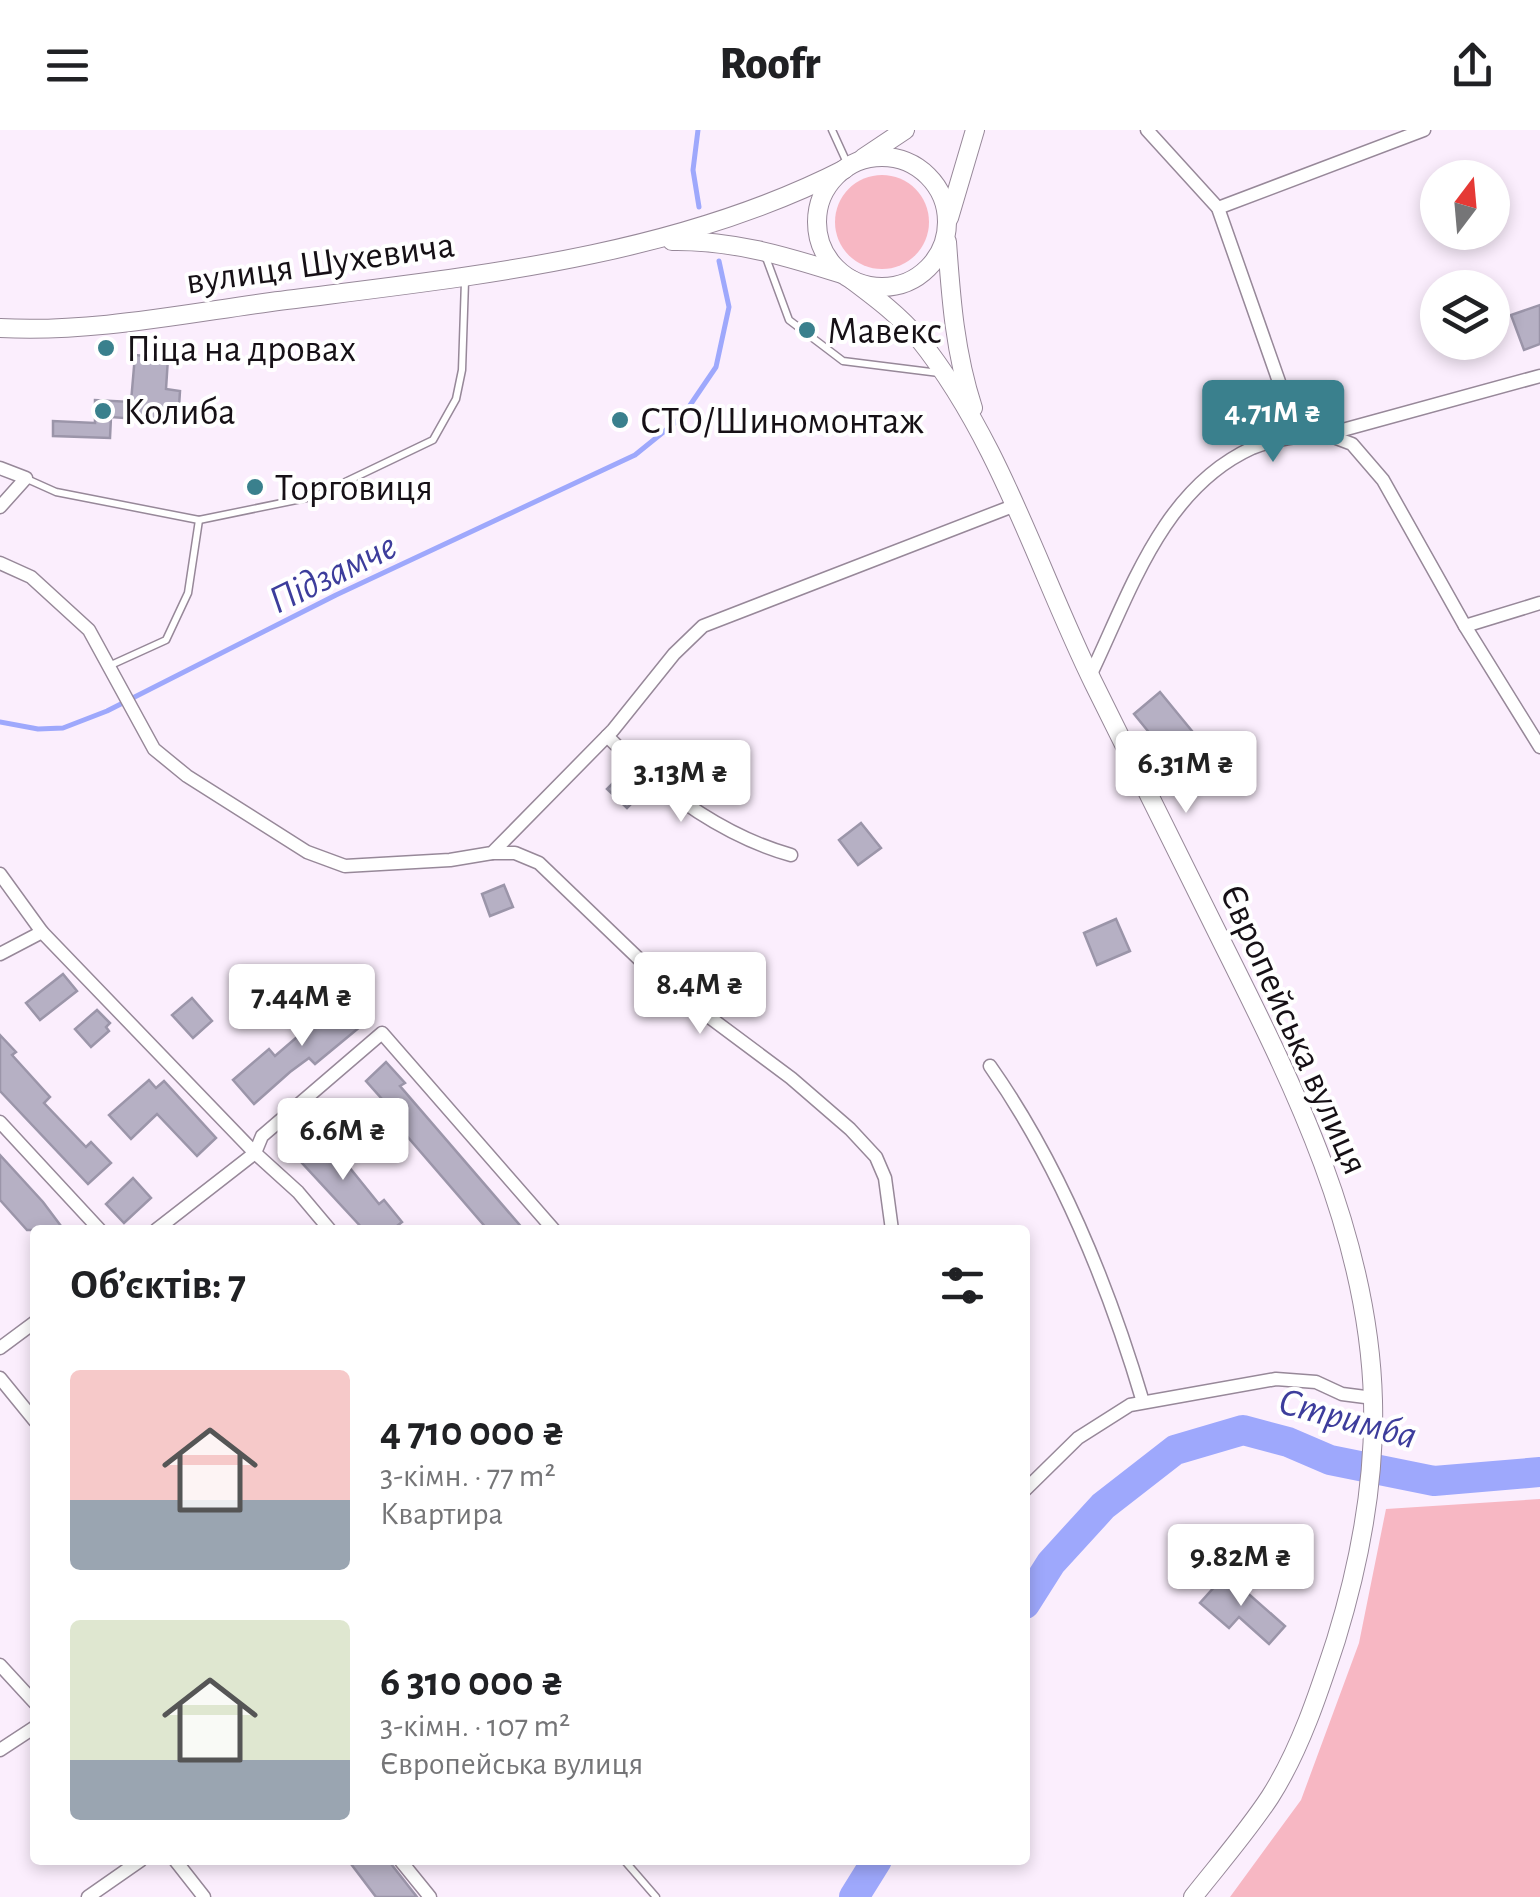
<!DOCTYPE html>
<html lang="uk">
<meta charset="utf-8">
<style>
body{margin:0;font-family:"Alegreya Sans",sans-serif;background:#f6f6f6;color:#202124;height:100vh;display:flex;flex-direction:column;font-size:38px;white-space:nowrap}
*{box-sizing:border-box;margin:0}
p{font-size:32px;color:#757577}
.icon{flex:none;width:55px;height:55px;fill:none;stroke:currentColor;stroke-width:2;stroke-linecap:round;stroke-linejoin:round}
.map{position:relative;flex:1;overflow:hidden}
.panel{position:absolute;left:30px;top:1095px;width:1000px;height:640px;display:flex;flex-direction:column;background:#fff;border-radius:10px;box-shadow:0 5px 15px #0003}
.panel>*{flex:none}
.needle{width:65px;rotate:16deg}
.tools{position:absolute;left:1420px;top:30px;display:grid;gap:20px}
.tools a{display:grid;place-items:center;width:90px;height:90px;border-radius:50%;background:#fff;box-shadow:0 5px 15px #0003;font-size:50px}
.price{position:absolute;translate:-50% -85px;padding:0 22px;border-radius:10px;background:#fff;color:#222;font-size:32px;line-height:65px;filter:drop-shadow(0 2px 5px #0008)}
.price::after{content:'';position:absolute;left:50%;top:60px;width:30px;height:22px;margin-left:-15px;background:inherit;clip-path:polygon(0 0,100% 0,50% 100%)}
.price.current{background:#3a808d;color:#fff}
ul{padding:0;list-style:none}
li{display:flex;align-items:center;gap:30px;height:250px;padding:0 40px}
li span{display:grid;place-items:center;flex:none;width:280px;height:200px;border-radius:10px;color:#555}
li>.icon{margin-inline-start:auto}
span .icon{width:120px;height:120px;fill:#fffc;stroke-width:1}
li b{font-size:42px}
h2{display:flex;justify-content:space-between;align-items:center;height:120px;padding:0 40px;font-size:42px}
header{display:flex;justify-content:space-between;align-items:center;height:130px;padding:0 40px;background:#fff;font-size:45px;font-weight:800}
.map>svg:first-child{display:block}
.green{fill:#f7b7c3}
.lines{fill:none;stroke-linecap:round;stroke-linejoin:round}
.stream{stroke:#9ea8fc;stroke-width:5}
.river{stroke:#9ea8fc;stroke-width:30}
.building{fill:#b6b0c4;stroke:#9b95a9;stroke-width:2.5}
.lane-casing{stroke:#978899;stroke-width:9}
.street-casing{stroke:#978899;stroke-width:15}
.secondary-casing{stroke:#978899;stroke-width:20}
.lane{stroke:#fff;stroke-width:6}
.street{stroke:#fff;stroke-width:12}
.secondary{stroke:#fff;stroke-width:18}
.poi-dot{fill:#3a808d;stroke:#fff;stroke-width:4}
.labels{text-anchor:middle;stroke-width:8;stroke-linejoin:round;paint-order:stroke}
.street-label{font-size:38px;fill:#161016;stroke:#fff}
.poi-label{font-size:38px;fill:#161016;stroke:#fff;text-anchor:start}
.water-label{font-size:40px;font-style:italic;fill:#3d3d9c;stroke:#fff}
</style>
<header><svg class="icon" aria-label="menu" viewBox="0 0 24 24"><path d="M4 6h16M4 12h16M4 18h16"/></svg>Roofr<svg class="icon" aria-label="share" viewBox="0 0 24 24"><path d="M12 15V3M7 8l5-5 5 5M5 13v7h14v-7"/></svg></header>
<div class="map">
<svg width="1540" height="1767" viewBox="0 0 1540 1767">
<rect width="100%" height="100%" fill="#fbeefd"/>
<!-- green -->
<g class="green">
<circle cx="882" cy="92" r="47"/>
<polygon points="1540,1369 1540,1767 1230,1767 1301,1670 1359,1513 1386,1379"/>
</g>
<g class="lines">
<!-- stream -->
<g class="stream">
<polyline points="698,0 693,40 699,77"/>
<polyline points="0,592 38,599 63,598 107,581 336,465 635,325 682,287 716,237 729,177 719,131"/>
</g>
<!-- river -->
<g class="river">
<polyline points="1025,1474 1051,1433 1103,1376 1175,1320 1243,1300 1288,1312 1330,1330 1434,1351 1540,1342"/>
<polyline points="854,1767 877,1730"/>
</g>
</g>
<!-- building -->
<g class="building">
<polygon points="1540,175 1540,214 1524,220 1511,185"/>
<polygon points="135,225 168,228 166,259 180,261 178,292 111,287 110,308 53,306 53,291 95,293 95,270 131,272"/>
<polygon points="1160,562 1192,601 1165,622 1134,584"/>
<polygon points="624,642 644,661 627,678 607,659"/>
<polygon points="861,693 881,718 858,735 839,710"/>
<polygon points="504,755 513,777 490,786 482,764"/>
<polygon points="1116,789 1130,821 1097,835 1084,803"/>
<polygon points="63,844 77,861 40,890 26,873"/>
<polygon points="348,863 367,884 358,892 361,896 315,934 309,928 290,942 254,974 233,950 269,919 275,926"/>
<polygon points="192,868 212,891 193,908 172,885"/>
<polygon points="97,880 110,893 106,897 109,901 91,917 75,899"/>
<polygon points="0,905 16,922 12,925 50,967 44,973 86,1017 91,1012 111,1033 88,1054 0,961"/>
<polygon points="386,932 405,953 400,956 524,1100 488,1100 394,991 398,987 366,951"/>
<polygon points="149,950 156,958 164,951 216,1008 197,1026 157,984 131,1009 109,985"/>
<polygon points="316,996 379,1074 384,1070 402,1092 392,1100 364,1100 290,1020"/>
<polygon points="0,1025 43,1072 64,1100 27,1100 0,1070"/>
<polygon points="133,1048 151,1068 124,1093 106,1074"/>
<polygon points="1226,1444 1285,1496 1269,1514 1239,1487 1229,1498 1200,1473"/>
<polygon points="348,1730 388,1730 417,1767 376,1767"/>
</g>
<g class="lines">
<!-- lane casing -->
<g class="lane-casing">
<g id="lane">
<polyline points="832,0 848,35"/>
<polyline points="765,125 789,190 843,231 939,243"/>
<polyline points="27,349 56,362 199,390 316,366 433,310 456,269 462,240 465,151"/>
<polyline points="111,535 166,510 188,463 199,390"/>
<polyline points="624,1730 656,1767"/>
</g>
</g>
<!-- street casing -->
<g class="street-casing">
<g id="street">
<polyline points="1147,0 1218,78 1290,283 1304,296 1352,314 1383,350 1465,496 1540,617"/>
<polyline points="1218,78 1424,0"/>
<polyline points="0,338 26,348 0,377"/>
<polyline points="0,433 31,447 89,500 154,619 187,646 307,722 345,736 450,730 492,723 613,600 674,524 703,496 1013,376"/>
<polyline points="1465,496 1540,473"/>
<path d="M1090 546C1130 463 1162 359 1252 318 1276 308 1303 306 1328 304L1540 246"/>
<path d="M607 606C658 658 720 705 791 725"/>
<polyline points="492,723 515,723 539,733 665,854 791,948 850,999 876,1027 885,1048 892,1100"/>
<polyline points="0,744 42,802"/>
<polyline points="0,824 42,802 255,1023 298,1062 330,1100"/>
<path d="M990 936C1061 1037 1108 1154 1143 1272"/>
<polyline points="0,992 100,1100"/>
<polyline points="156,1100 255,1023 262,1006 382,903 554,1100"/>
<polyline points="0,1218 35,1192"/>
<polyline points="0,1248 35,1291"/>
<polyline points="1025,1360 1078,1308 1130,1275 1276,1249 1316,1252 1342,1264 1373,1268"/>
<polyline points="0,1535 35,1573"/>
<polyline points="0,1620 35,1597"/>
<polyline points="175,1730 204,1767"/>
<polyline points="400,1730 430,1767"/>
<polyline points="88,1767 141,1730"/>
</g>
</g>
<!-- secondary casing -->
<g class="secondary-casing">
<g id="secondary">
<circle cx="882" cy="92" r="65"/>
<polyline points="863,28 905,0"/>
<polyline points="949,88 975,0"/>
<path d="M672 111C732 110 786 126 842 144"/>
<path d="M947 112C951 169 955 223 973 278"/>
<path d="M852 150C876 168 900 186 919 209 1000 310 1038 440 1094 554 1137 640 1180 726 1222 812 1294 956 1369 1106 1373 1271 1375 1352 1360 1432 1336 1510 1319 1562 1300 1620 1270 1667 1247 1702 1219 1734 1193 1767"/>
<path d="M0 198C90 203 183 184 271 172 465 147 669 129 845 39"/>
</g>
</g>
<!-- lane -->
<use href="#lane" class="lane"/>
<!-- street -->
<use href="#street" class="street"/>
<!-- secondary -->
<use href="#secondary" class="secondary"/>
</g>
<!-- markers -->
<g class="poi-dot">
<circle cx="807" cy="200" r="10"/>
<circle cx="106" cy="218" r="10"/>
<circle cx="103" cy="281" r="10"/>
<circle cx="620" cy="290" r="10"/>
<circle cx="255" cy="357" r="10"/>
</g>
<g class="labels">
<!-- street labels -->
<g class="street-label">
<text transform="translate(320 132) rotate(-8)" y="13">вулиця Шухевича</text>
<text transform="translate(1295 899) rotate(66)" y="13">Європейська вулиця</text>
</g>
<!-- poi labels -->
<g class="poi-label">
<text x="827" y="213">Мавекс</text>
<text x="126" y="231">Піца на дровах</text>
<text x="123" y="294">Колиба</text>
<text x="640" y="303">СТО/Шиномонтаж</text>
<text x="275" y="370">Торговиця</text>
</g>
<!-- water labels -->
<g class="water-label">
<text transform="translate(332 442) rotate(-26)" y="14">Підзамче</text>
<text transform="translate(1348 1287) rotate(15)" y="14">Стримба</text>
</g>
</g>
</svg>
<div class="tools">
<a><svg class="needle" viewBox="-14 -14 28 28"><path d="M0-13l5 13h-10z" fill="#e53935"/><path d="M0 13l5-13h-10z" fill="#757577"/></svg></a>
<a><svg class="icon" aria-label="layers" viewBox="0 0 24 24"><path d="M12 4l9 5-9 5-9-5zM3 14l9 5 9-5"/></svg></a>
</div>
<b class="price current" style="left:1273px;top:335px">4.71M ₴</b>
<b class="price" style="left:1186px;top:686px">6.31M ₴</b>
<b class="price" style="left:681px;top:695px">3.13M ₴</b>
<b class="price" style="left:700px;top:907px">8.4M ₴</b>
<b class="price" style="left:302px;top:919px">7.44M ₴</b>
<b class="price" style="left:343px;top:1053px">6.6M ₴</b>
<b class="price" style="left:1241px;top:1479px">9.82M ₴</b>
<section class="panel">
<h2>Об’єктів: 7<svg class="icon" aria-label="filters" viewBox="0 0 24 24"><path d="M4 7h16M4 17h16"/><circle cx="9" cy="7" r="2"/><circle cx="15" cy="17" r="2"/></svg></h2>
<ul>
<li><span style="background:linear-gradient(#f6c9c9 65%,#9aa5b1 0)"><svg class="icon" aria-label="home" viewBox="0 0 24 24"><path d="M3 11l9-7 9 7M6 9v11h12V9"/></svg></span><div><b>4 710 000 ₴</b><p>3-кімн. · 77 m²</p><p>Квартира</p></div></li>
<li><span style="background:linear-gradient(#dfe7d0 70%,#9aa5b1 0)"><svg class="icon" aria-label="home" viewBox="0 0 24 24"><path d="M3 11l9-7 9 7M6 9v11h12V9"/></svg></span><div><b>6 310 000 ₴</b><p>3-кімн. · 107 m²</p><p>Європейська вулиця</p></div></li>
</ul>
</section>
</div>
